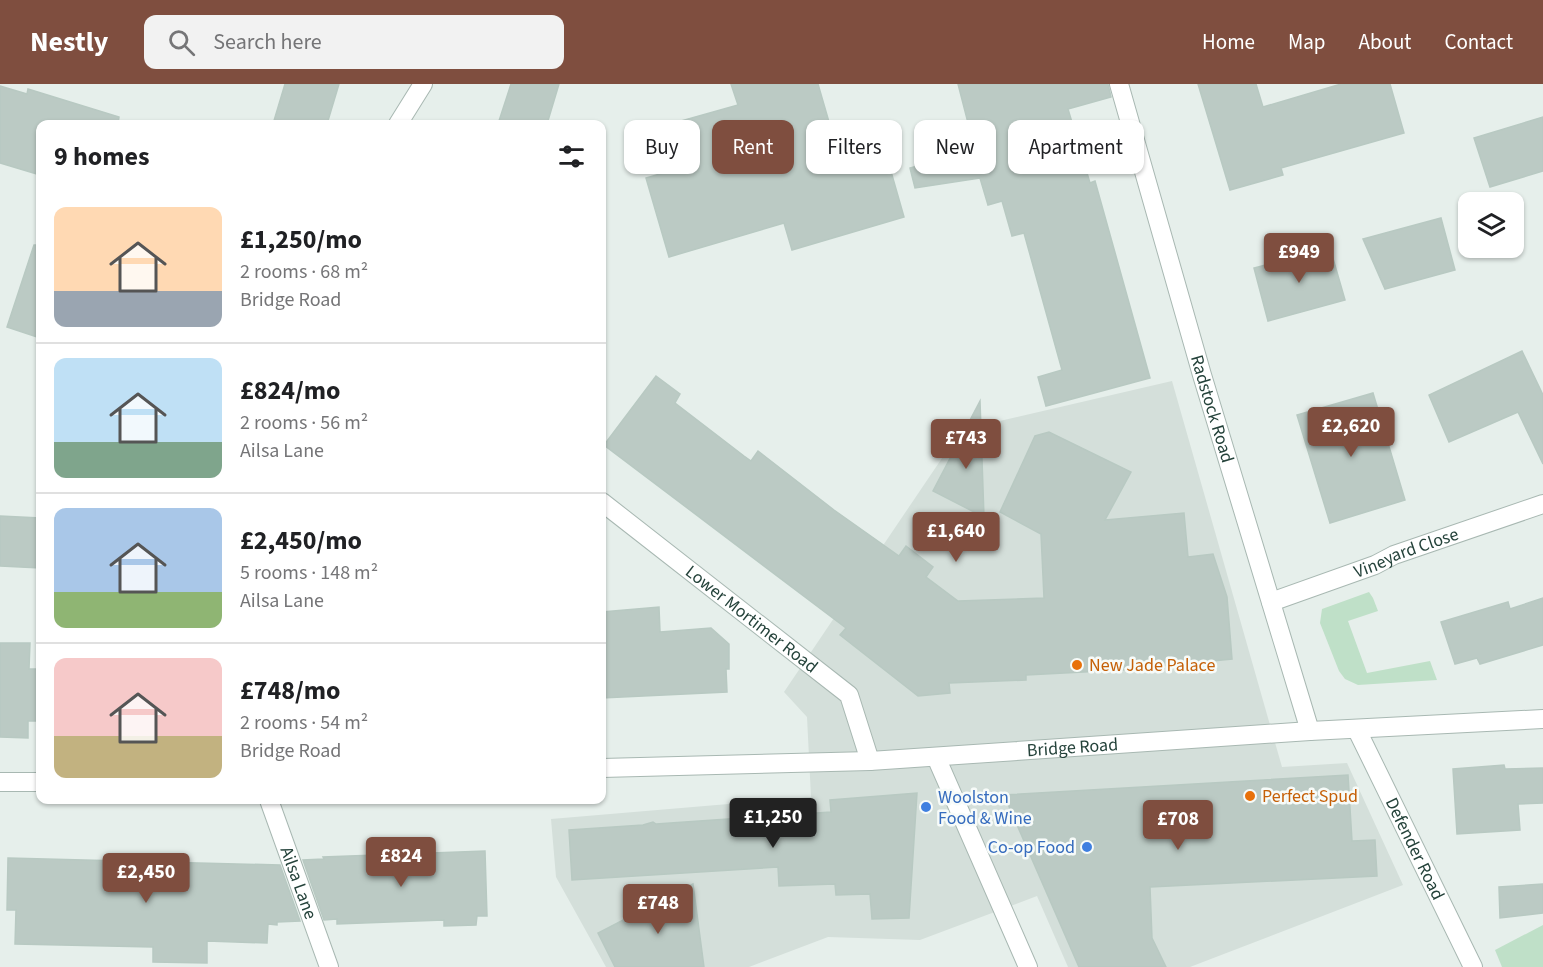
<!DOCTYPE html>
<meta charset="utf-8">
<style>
body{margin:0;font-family:"Source Sans 3",sans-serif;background:#f2f2f2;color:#202124;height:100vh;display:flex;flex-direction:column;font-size:22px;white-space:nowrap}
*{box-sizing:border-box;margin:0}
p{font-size:20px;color:#757577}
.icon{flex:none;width:33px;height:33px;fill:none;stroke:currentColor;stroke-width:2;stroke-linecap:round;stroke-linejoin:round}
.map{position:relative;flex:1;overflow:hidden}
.drawer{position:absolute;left:36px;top:36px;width:570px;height:684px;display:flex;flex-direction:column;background:#fff;border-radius:12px;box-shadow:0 2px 4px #0004}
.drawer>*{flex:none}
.top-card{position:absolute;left:624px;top:36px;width:570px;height:54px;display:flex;gap:12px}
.controls{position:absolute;left:1458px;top:108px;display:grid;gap:12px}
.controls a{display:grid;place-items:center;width:66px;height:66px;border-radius:12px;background:#fff;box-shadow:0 2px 4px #0004;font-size:30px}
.price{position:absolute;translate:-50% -51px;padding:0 14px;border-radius:6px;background:#7f4e3f;color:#fff;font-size:20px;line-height:39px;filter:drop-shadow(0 2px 3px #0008)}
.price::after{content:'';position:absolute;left:50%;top:36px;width:18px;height:14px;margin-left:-9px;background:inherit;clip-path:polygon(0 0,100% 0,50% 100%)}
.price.active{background:#222;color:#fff}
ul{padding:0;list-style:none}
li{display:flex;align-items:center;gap:18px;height:150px;padding:0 18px}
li+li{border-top:2px solid #e0e0e0}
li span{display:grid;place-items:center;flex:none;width:168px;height:120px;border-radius:12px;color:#555}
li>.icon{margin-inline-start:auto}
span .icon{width:72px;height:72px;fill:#fffc;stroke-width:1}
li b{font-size:26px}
h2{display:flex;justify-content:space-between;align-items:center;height:72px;padding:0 18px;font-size:26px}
.chip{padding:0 21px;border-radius:12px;background:#fff;box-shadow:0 2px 4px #0004;font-size:21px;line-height:54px}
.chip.active{background:#7f4e3f;color:#fff}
header{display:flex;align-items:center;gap:36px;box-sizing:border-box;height:84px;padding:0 30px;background:#7f4e3f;color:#fff}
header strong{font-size:28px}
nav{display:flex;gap:33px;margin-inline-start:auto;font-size:21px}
.search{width:420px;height:54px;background:#f2f2f2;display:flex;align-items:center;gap:15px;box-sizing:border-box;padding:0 21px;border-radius:12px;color:#757577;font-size:22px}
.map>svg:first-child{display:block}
.built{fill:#d4dfda}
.green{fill:#bfe0c8}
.building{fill:#bbcac4;stroke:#b8c9c2;stroke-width:1.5}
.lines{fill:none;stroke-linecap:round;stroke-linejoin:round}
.minor-casing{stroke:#a8b8b2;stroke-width:20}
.tertiary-casing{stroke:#a8b8b2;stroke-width:20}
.minor{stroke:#fff;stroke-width:18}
.tertiary{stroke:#fff;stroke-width:18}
.food-dot{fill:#e8710a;stroke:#f7fbf9;stroke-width:2}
.shop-dot{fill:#3f7fe0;stroke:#f7fbf9;stroke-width:2}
.labels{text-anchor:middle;stroke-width:5;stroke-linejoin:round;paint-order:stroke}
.street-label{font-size:18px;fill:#24423a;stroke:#f7fbf9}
.food-label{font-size:18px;fill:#c56008;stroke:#f7fbf9;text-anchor:start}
.shop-label{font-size:18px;fill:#366cbe;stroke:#f7fbf9;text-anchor:start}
</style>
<header>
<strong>Nestly</strong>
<div class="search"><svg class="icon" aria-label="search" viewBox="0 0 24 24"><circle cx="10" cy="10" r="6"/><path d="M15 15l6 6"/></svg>Search here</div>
<nav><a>Home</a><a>Map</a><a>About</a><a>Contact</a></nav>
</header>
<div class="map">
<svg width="1543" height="883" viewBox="0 0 1543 883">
<rect width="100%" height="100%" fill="#e6efeb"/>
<!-- built -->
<polygon class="built" points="1172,297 1282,683 1347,679 1403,801 1190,883 1068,883 1037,812 920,856 828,853 749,883 606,883 556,793 551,735 811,713 807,633 784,608 961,346"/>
<!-- green -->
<g class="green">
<polygon points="1369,508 1373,514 1378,527 1348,537 1367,589 1430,577 1437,596 1358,601 1345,595 1339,587 1320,539 1322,525"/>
<polygon points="1543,841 1543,883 1502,883 1495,866"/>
</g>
<!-- building -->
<g class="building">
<polygon points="285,0 339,0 327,40 273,40"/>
<polygon points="511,0 559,0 547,40 498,40"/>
<polygon points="731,0 818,0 840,76 884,63 904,133 792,166 784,139 669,173 646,94 694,80 681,37 738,21"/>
<polygon points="958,0 1108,0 1111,13 1068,25 1090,99 1095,97 1150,294 1046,322 1038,293 1062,286 1024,149 1012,152 1002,117 988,121 980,94 915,104 910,84 975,66"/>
<polygon points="1198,0 1256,0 1263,23 1341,0 1390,0 1404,49 1281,84 1283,91 1230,106"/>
<polygon points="0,2 27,10 28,5 119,33 118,40 40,40 40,91 0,79"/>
<polygon points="1543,33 1543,87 1490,103 1474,54"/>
<polygon points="1441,134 1455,186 1385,205 1363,155"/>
<polygon points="34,161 40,161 40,254 7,243"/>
<polygon points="1330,164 1345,216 1268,237 1254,184"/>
<polygon points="1522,267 1543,311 1543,380 1518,328 1449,358 1429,311"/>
<polygon points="656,292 680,310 675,319 744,372 751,377 758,367 834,426 899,472 906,462 933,483 926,493 958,517 1044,514 1041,450 1000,428 1035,352 1049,348 1131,388 1105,436 1184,429 1188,473 1213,470 1227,513 1232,575 1160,582 1160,584 1026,591 1026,596 949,599 950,609 918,612 840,551 846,544 604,361"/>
<polygon points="1373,309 1405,416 1330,439 1297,331"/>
<polygon points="980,317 984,433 933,407"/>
<polygon points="0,432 40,434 40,484 0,482"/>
<polygon points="1543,514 1543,561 1480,580 1477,574 1455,580 1441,538 1508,518 1510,525"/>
<polygon points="659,523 660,548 711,544 729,560 729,585 726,585 727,608 602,614 602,528"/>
<polygon points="0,559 30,559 29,585 38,585 37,637 28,637 28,654 0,653"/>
<polygon points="1504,681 1505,685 1543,684 1543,719 1518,720 1520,746 1457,750 1453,685"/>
<polygon points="1348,691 1352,757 1375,756 1377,792 1150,803 1152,854 1166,883 1079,883 1004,711"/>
<polygon points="917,709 909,834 872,835 870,810 836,811 835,800 779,802 778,783 572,796 569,746 643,741 653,738 656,740 831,728 830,716"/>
<polygon points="485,767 487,832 477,832 476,841 444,842 444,836 337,840 337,835 324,836 303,776 324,775 323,773"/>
<polygon points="8,774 280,781 300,837 277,838 277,841 268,840 267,859 207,857 207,879 153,878 153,863 15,860 16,826 7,826"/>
<polygon points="693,800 704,883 615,883 598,849"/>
<polygon points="1543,800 1543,829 1500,834 1499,803"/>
</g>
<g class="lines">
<!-- minor casing -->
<g class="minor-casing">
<g id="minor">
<path id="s1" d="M1119 0 1202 291 1310 647"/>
<polyline points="398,40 423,0"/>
<path id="s2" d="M602 418 849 611 870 677"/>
<path id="s3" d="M1271 518 1375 481 1394 471 1543 420"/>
<path id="s4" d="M1357 646 1473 883"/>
<polyline points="936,673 1028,883"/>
<path id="s5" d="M269 716 329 883"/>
</g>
</g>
<!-- tertiary casing -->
<g class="tertiary-casing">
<g id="tertiary">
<path id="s6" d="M602 684 870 677 1310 647 1543 635"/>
<polyline points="0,698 40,698"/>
</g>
</g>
<!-- minor -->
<use href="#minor" class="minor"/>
<!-- tertiary -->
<use href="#tertiary" class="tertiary"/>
</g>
<!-- markers -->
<g class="food-dot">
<circle cx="1077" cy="581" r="6"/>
<circle cx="1250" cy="712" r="6"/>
</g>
<g class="shop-dot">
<circle cx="926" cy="723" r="6"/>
<circle cx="1087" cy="763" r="6"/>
</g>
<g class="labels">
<!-- street labels -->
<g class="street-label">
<text dy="6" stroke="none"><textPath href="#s1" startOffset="338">Radstock Road</textPath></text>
<text dy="6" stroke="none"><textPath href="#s3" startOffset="144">Vineyard Close</textPath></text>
<text dy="6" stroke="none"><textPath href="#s2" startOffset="190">Lower Mortimer Road</textPath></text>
<text dy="6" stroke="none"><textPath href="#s6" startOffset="471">Bridge Road</textPath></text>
<text dy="6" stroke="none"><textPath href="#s4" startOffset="132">Defender Road</textPath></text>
<text dy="6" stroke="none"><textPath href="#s5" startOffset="88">Ailsa Lane</textPath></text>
</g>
<!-- food labels -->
<g class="food-label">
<text x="1089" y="587">New Jade Palace</text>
<text x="1262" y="718">Perfect Spud</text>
</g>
<!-- shop labels -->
<g class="shop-label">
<text x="938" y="719">Woolston<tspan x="938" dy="21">Food &amp; Wine</tspan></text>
<text x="1075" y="769" text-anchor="end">Co-op Food</text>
</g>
</g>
</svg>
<div class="controls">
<a><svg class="icon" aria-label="layers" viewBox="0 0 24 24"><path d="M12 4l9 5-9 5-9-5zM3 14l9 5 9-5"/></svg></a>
</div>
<b class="price" style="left:1299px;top:200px">£949</b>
<b class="price" style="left:1351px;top:374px">£2,620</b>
<b class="price" style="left:966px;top:386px">£743</b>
<b class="price" style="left:956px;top:479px">£1,640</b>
<b class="price active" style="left:773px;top:765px">£1,250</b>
<b class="price" style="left:1178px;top:767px">£708</b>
<b class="price" style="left:401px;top:804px">£824</b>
<b class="price" style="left:146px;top:820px">£2,450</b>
<b class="price" style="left:658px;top:851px">£748</b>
<div class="top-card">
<a class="chip">Buy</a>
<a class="chip active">Rent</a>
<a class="chip">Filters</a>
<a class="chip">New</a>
<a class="chip">Apartment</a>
</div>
<section class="drawer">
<h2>9 homes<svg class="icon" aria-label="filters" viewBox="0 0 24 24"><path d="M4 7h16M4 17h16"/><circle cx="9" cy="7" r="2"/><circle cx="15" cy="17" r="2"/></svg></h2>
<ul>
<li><span style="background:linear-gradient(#ffd9b3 70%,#9aa5b1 0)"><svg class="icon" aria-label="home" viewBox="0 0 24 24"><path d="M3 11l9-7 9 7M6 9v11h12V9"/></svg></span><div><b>£1,250/mo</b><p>2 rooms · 68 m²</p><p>Bridge Road</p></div></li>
<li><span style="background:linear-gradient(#bfe0f5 70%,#7fa58c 0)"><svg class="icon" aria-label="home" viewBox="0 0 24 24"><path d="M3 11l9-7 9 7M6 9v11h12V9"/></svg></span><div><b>£824/mo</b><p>2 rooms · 56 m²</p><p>Ailsa Lane</p></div></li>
<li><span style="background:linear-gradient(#a9c7e8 70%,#8fb573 0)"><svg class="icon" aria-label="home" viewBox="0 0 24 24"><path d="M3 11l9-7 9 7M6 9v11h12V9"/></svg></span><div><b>£2,450/mo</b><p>5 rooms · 148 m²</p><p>Ailsa Lane</p></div></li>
<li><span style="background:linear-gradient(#f6c9c9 65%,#c2b280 0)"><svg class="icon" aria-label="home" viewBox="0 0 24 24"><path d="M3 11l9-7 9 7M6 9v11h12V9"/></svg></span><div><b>£748/mo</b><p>2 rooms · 54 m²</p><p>Bridge Road</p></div></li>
</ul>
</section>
</div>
